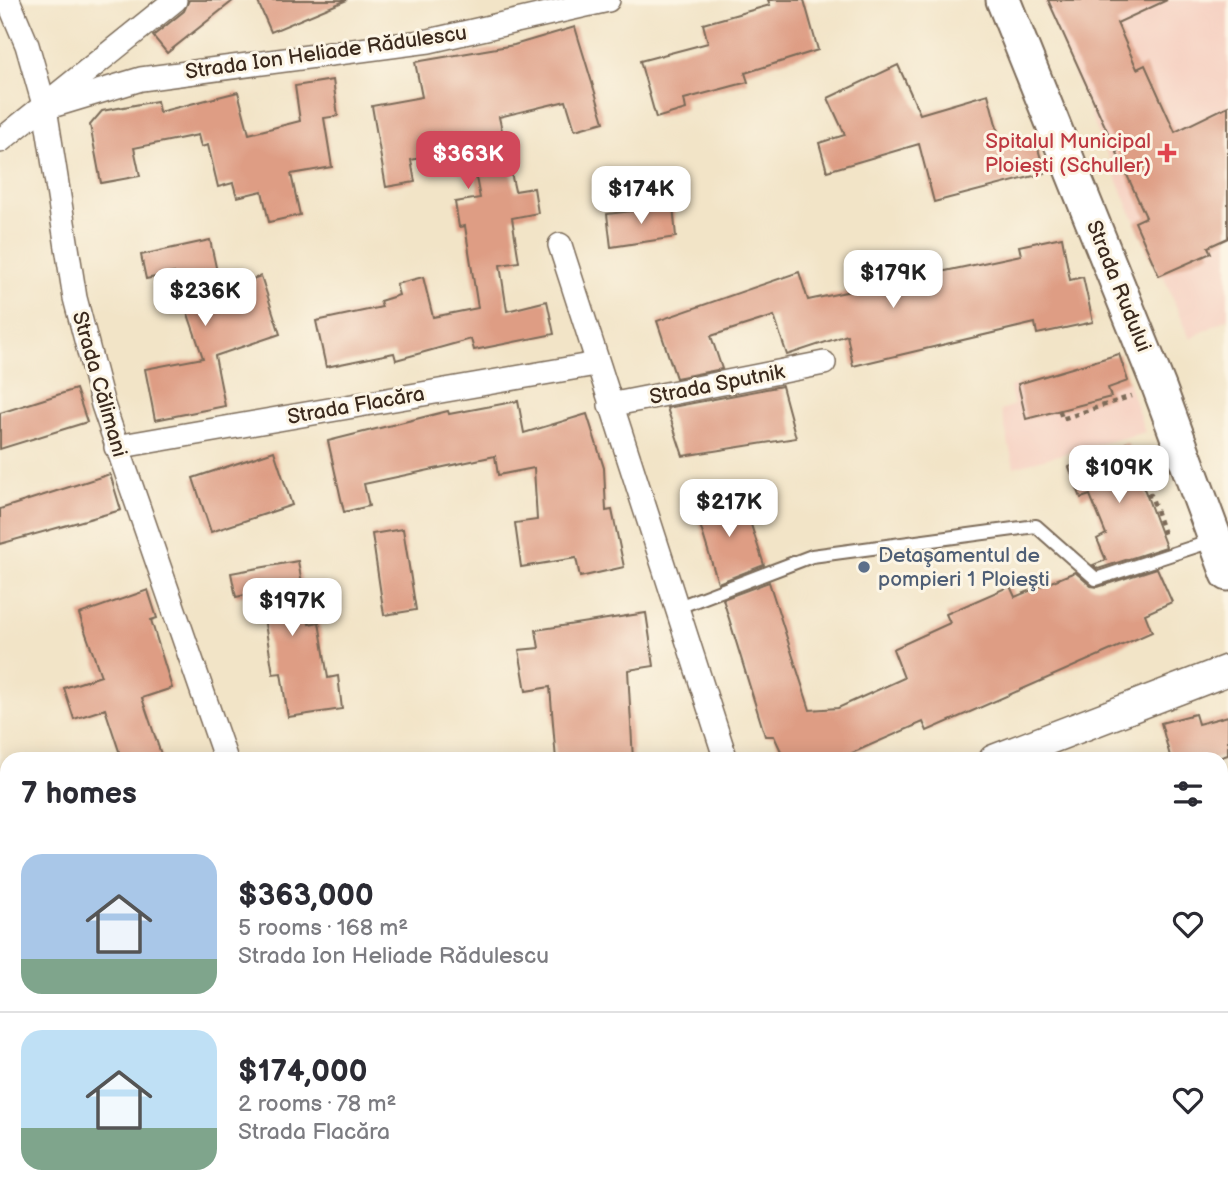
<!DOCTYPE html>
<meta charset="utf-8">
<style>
body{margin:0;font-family:"Balsamiq Sans",sans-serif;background:#f7f7f7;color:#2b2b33;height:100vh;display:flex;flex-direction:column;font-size:26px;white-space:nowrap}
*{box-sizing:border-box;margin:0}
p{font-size:23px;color:#7c7c81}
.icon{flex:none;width:38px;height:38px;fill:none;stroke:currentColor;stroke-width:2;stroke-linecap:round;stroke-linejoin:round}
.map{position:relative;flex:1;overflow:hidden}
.drawer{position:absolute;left:0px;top:752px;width:1228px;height:450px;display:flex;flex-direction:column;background:#fff;border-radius:21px 21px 0 0;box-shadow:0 4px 18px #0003}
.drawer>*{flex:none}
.price{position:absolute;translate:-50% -60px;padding:0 16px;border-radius:14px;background:#fff;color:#222;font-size:23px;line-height:46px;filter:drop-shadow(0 2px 4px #0008)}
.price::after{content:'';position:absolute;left:50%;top:42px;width:21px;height:16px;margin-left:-10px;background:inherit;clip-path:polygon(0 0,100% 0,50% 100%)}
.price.selected{background:#d1495b;color:#fff}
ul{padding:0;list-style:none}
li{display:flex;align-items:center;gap:21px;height:175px;padding:0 21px}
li+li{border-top:2px solid #e1e1e2}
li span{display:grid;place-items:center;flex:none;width:196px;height:140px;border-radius:21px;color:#555}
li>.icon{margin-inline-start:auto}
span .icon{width:84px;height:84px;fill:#fffc;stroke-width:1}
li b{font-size:30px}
h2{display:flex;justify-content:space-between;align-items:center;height:84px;padding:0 21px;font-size:30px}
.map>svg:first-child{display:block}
.built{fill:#f6d2c3}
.green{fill:#8ed894;stroke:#648159;stroke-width:2}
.building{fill:#de9d84}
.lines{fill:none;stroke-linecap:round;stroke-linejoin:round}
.service-casing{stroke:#7b6b59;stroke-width:16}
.minor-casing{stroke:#7b6b59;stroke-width:26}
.tertiary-casing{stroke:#7b6b59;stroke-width:33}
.secondary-casing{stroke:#7b6b59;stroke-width:37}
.path{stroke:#7b6b59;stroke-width:4.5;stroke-dasharray:5 5;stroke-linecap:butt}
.service{stroke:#fff;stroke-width:12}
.minor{stroke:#fff;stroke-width:23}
.tertiary{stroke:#fff;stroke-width:30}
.secondary{stroke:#fff;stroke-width:33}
.health-dot{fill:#e0444e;stroke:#fcf5e5;stroke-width:2.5}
.service-dot{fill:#5c6f8a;stroke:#fcf5e5;stroke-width:2.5}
.labels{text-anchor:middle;stroke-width:6;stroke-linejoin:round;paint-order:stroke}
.street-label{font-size:21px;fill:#3b2a1e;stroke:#fcf5e5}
.health-label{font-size:21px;fill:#be3a42;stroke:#fcf5e5;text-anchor:end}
.service-label{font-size:21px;fill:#4e5e75;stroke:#fcf5e5;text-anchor:start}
</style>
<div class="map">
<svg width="1228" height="1202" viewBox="0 0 1228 1202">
<rect width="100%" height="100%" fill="#fcf5e5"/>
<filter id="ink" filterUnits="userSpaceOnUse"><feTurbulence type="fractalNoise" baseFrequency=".0143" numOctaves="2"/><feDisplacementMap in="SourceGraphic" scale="14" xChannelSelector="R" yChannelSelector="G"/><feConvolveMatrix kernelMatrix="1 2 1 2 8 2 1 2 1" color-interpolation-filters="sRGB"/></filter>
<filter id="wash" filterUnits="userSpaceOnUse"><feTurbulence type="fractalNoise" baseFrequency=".00686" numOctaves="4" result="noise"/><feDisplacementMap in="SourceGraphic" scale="28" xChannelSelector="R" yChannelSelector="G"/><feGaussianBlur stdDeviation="1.57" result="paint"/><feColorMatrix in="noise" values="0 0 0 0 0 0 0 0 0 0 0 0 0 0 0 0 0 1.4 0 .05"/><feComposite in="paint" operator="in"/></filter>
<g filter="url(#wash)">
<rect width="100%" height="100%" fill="#f2e4c7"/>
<!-- built -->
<g class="built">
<polygon points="1043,0 1228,0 1228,318 1190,339 1163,275 1160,277 1135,222"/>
<polygon points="1119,354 1145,432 1014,467 1001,410 1014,405 1010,387"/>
</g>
<!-- green -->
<polygon class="green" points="7,1156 7,1195 107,1195 110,1202 0,1202 0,1157"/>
<g id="blocks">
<!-- building -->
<g class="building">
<polygon points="189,0 234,0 167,53 153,36 184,11"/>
<polygon points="257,0 347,0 271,32"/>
<polygon points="768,0 804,0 818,50 745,73 748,82 684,99 686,109 656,118 640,61 708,43 703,24 770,5"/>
<polygon points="1048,0 1167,0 1117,23 1137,69 1145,65 1175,132 1228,106 1228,238 1208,247 1211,253 1159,276 1135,222 1146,217"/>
<polygon points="575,27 604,122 575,130 566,101 499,117 515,191 534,188 538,213 512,218 519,262 500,265 507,311 547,301 554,334 474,350 471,339 396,360 394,353 326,367 316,321 382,307 380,301 399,295 396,284 423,277 433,317 478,308 465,226 459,227 455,202 480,198 470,147 411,160 415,182 386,187 372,106 422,97 415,62 514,45"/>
<polygon points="898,65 920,114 988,94 1002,147 1035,138 1045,173 934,202 919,144 827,171 819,143 845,135 828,98"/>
<polygon points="333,80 338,116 324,118 332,167 291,174 300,215 269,222 262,191 237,197 233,183 218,187 208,145 201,147 198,135 134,148 140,176 101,183 90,125 102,111 157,101 159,112 238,92 249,134 300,121 295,86"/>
<polygon points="673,206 676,237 611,247 607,214"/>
<polygon points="1062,237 1070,280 1083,277 1093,322 1037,334 1035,323 853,366 847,335 787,355 774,316 711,336 722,369 676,378 657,321 799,272 808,300 1021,255 1019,246"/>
<polygon points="210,240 221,290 261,276 280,334 215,356 225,406 155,420 145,369 203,358 174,273 146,279 141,255"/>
<polygon points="1119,354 1128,381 1108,388 1111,397 1026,419 1018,384"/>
<polygon points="782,386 796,438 683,456 667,408"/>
<polygon points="76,389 87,422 0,449 0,413"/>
<polygon points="518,401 524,433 587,414 604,468 606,511 612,510 624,567 580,577 576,558 521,567 515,523 537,520 534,468 498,475 495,456 364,484 369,506 344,512 328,441 448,411 449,414"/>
<polygon points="1127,443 1166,547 1098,569 1093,565 1106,560 1097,539 1106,534 1090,495 1081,498 1069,467"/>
<polygon points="274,451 292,505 211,532 193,478"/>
<polygon points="110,474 121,510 0,544 0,509"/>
<polygon points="743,500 764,565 718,583 694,505"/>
<polygon points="403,529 416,610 384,615 372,534"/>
<polygon points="298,561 309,624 319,622 328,678 338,676 342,709 288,717 281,673 273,674 260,592 236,597 231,573"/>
<polygon points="1157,568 1172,602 1145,614 1152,632 927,731 923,722 836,760 785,760 774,736 765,736 723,599 769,582 810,710 838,708 904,678 893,649 950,623 946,614 1010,586 1015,597 1075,572 1091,586 1098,587"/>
<polygon points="148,590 157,618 151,620 172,688 142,698 163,760 122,760 105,709 74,719 64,688 101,676 79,614"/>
<polygon points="646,613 654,666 628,670 633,760 556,760 550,687 526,691 519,650 539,648 536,630"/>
<polygon points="1195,714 1198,724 1228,716 1228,755 1212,760 1171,760 1161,723"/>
</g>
</g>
</g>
<g filter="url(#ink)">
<use href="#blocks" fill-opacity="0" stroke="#7b6b59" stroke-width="2"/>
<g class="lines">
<!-- service casing -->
<g class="service-casing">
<polyline id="service" points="676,608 812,556 1036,526 1096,579 1215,540"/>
</g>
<!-- minor casing -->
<g class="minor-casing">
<g id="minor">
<polyline points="8,0 27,45 45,108 75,298 103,405 226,760"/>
<polyline points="45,108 141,79 429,41 608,0"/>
<polyline points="0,141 175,0"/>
<polyline points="560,245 726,760"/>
<polyline points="610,405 824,363"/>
<polyline points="116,447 596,364"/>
<polyline points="0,873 7,877"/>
<polyline points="381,1195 383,1202"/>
</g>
</g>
<!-- tertiary casing -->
<g class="tertiary-casing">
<polyline id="tertiary" points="994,760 1228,670"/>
</g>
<!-- secondary casing -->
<g class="secondary-casing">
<polyline id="secondary" points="1003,0 1159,387 1228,574"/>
</g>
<!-- path -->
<g class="path">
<polyline points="1060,411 1062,419 1132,396"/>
<polyline points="1147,496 1151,495 1165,537"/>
</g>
<!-- service -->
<use href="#service" class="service"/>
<!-- minor -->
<use href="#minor" class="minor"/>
<!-- tertiary -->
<use href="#tertiary" class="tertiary"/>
<!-- secondary -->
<use href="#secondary" class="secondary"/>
</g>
</g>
<!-- markers -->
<path class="health-dot" d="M1163.5 142.5h7v7h7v7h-7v7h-7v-7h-7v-7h7z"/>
<circle class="service-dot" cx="864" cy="567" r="7"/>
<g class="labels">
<!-- street labels -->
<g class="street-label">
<text transform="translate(326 52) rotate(-8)" y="7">Strada Ion Heliade Rădulescu</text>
<text transform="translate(1119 286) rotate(68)" y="7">Strada Rudului</text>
<text transform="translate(100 384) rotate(74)" y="7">Strada Călimani</text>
<text transform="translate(717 384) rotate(-11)" y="7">Strada Sputnik</text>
<text transform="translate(356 405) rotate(-10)" y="7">Strada Flacăra</text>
</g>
<!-- health labels -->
<g class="health-label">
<text x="1151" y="148">Spitalul Municipal<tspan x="1151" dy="24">Ploiești (Schuller)</tspan></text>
</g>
<!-- service labels -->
<g class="service-label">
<text x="878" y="562">Detaşamentul de<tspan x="878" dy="24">pompieri 1 Ploieşti</tspan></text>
</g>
</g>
</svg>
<b class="price selected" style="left:468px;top:191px">$363K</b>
<b class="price" style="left:641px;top:226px">$174K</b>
<b class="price" style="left:893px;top:310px">$179K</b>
<b class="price" style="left:205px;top:328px">$236K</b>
<b class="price" style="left:1119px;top:505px">$109K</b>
<b class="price" style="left:729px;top:539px">$217K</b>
<b class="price" style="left:292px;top:638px">$197K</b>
<section class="drawer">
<h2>7 homes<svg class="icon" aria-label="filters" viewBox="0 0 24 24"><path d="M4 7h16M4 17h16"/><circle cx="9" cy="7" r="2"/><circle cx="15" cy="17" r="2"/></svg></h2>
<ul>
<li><span style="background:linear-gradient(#a9c7e8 75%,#7fa58c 0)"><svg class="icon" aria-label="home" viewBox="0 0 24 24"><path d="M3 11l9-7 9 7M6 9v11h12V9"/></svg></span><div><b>$363,000</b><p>5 rooms · 168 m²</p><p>Strada Ion Heliade Rădulescu</p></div><svg class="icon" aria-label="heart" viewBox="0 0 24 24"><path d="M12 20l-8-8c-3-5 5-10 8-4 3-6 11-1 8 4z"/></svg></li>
<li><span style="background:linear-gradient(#bfe0f5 70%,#7fa58c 0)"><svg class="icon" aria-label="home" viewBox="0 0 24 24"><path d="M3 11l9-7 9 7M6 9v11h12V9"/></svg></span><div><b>$174,000</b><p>2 rooms · 78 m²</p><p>Strada Flacăra</p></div><svg class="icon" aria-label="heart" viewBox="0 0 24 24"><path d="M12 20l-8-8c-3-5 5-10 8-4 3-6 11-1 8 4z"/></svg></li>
</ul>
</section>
</div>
